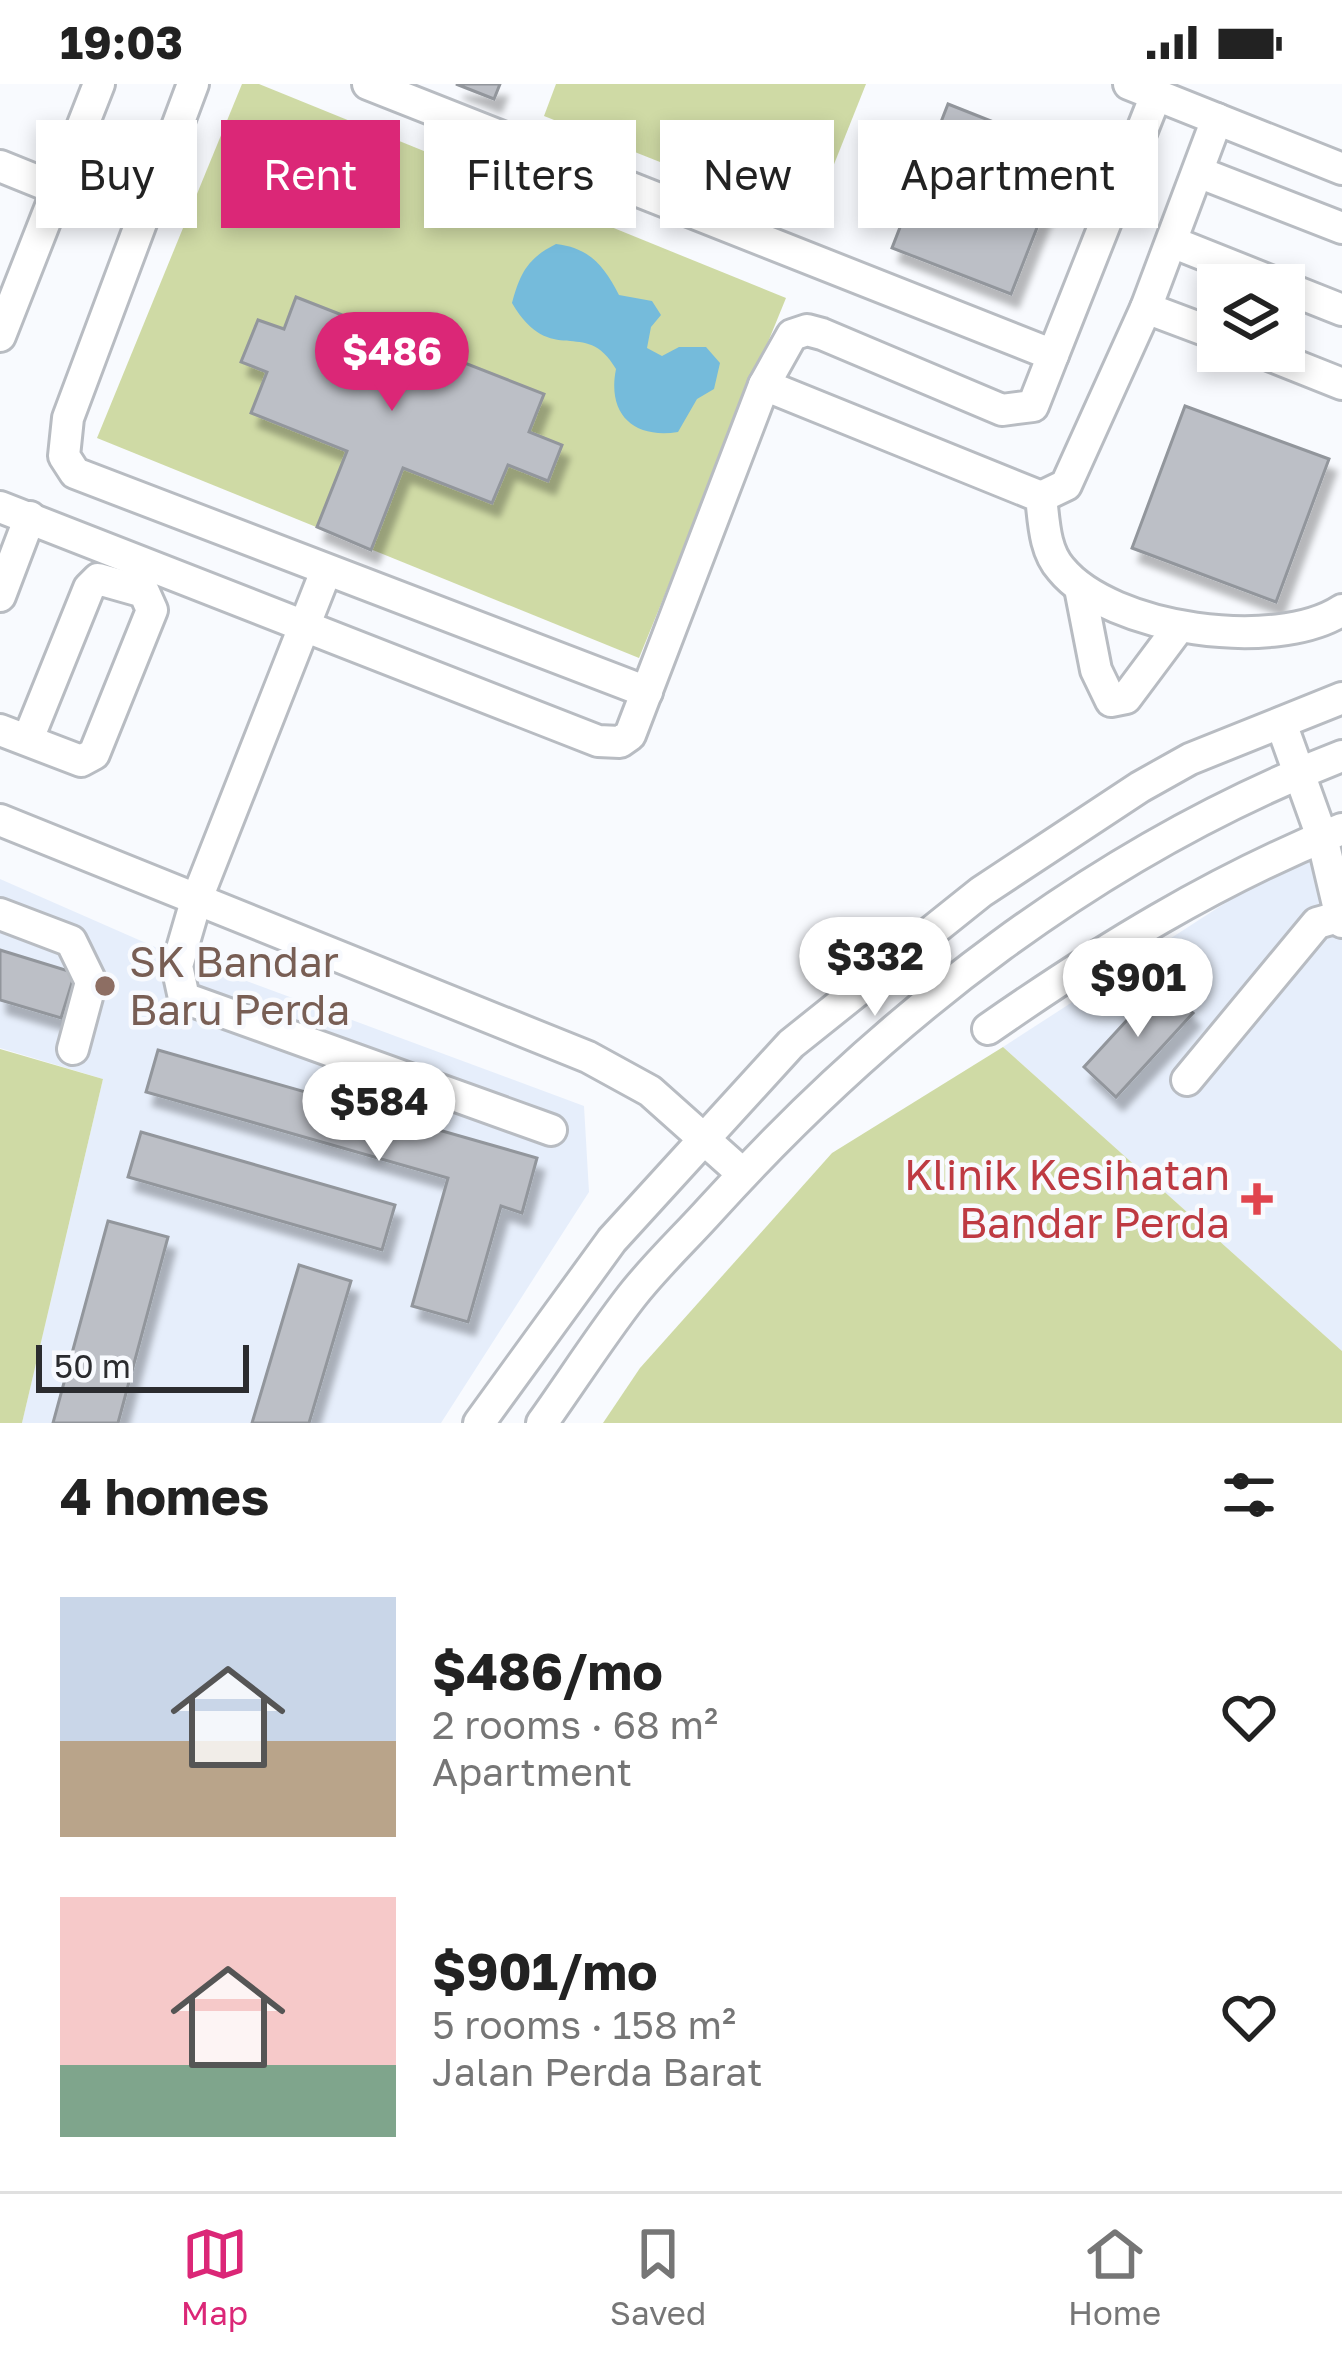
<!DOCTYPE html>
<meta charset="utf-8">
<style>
body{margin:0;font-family:"Golos Text",sans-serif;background:#f6f6f6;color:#222;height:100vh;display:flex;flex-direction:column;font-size:45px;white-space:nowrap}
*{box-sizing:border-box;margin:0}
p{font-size:39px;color:#767676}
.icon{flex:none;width:66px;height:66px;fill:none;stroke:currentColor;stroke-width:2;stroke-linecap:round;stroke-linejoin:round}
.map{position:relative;height:1339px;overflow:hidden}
.panel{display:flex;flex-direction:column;background:#fff;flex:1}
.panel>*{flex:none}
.banner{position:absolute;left:36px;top:36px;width:1272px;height:108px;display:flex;gap:24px}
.tools{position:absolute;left:1197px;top:180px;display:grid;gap:24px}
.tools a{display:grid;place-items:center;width:108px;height:108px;border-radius:0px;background:#fff;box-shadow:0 6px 18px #0003;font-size:60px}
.scale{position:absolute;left:36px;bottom:30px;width:213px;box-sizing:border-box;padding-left:12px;border:6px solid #2b2c2f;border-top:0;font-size:33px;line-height:42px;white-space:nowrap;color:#2b2c2f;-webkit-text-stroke:9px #f8fafe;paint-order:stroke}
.price{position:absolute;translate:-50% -102px;padding:0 27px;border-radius:42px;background:#fff;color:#222;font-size:39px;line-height:78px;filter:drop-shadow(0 3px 6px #0008)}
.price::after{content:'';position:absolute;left:50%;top:72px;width:36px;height:27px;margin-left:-18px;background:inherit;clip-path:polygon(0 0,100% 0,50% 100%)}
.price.selected{background:#db2777;color:#fff}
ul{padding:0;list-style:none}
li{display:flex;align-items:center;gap:36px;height:300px;padding:0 60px}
li span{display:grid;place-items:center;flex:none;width:336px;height:240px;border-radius:0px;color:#555}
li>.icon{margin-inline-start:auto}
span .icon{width:144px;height:144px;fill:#fffc;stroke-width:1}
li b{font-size:51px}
h2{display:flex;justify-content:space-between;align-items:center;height:144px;padding:0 60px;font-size:51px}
.pill{padding:0 42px;border-radius:0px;background:#fff;box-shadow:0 6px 18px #0003;font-size:42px;line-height:108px}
.pill.selected{background:#db2777;color:#fff}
.status{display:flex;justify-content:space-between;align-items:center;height:84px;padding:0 60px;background:#fff;direction:ltr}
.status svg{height:33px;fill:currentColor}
.menu{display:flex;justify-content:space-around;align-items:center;height:168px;border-top:3px solid #e0e0e0;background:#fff;font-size:33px;color:#767676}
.menu a{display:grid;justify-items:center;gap:6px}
.menu .selected{color:#db2777}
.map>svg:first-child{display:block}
.built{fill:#e6eefb;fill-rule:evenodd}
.green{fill:#cfdaa5}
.water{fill:#75bbdb}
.building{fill:#bcbfc6;stroke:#92969c;stroke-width:3;filter:url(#shadow)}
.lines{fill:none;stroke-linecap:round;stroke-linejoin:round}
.minor-casing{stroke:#b8bcc2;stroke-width:36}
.minor{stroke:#fff;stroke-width:30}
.education-dot{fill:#8d6e63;stroke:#f8fafe;stroke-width:4.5}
.health-dot{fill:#e0444e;stroke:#f8fafe;stroke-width:4.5}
.labels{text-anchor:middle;stroke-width:9;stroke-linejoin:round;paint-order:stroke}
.education-label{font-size:42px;fill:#785e54;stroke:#f8fafe;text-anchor:start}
.health-label{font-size:42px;fill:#be3a42;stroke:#f8fafe;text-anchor:end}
</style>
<div class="status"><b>19:03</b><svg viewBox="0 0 49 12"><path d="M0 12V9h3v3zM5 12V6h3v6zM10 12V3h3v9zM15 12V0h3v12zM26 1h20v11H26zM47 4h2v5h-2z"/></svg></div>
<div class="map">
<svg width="1342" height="1339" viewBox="0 0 1342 1339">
<defs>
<filter id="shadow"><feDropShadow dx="7" dy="13" stdDeviation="3" flood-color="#0004"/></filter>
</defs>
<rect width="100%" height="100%" fill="#f8fafe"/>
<!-- built -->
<g class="built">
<polygon points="1342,765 1342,1267 1003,963 1256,799"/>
<path d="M0 795 155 863 584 1022 589 1108 441 1339H309L351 1197 300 1182 252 1339H118L108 1138 53 1339H22L103 995 0 964ZM159 966 537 1074 522 1128 501 1122 467 1238 412 1222 448 1094 147 1009ZM140 1049 394 1121 382 1166 128 1093Z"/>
</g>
<!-- green -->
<g class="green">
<polygon points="242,0 259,0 786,214 639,574 97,354"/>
<polygon points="556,0 866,0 811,138 544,32"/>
<polygon points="1003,963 1342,1267 1342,1339 603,1339 640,1284 832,1069"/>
<polygon points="0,965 103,995 22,1339 0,1339"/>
</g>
<!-- water -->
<path class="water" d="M556 160C590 164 604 182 619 211L652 217 661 231 651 243 647 264 662 272 679 263H706L720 279 714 305 697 315 678 348C633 355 607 330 616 285 585 231 551 286 512 219 520 189 528 174 556 160Z"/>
<!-- building -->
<g class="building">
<polygon points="456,0 500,0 494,15"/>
<polygon points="948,20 1067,67 1011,210 892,164"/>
<polygon points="296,213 544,310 529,348 562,361 548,397 508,381 492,419 403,384 371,466 317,443 347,367 251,329 267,288 241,278 258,236 284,245"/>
<polygon points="1185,322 1329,375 1276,518 1132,464"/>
<polygon points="0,866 75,889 61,934 0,916"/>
<polygon points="1161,899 1193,929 1116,1013 1084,983"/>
<polygon points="158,966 537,1074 522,1129 501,1122 468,1238 412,1222 448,1094 146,1008"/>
<polygon points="141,1048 395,1121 382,1166 128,1093"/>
<polygon points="108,1137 168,1153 118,1339 53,1339"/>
<polygon points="299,1181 351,1197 309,1339 252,1339"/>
</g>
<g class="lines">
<!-- minor casing -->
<g class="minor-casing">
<g id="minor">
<polyline points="193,0 68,334 64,372 75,389 647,608"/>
<polyline points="368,0 1053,271 1156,11"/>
<polyline points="1129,0 1342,85"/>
<polyline points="0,82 57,105"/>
<polyline points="1198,88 1342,144"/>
<polyline points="1172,158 1280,201"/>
<polyline points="1284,203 1342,226"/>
<polyline points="1146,224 1217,35"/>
<polyline points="0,252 99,0"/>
<polyline points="1259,267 1342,300"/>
<path d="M764 301 1041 413C1044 437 1044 466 1061 485 1111 546 1276 569 1342 526"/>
<polyline points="1041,413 1066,401 1146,224 1218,251"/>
<polyline points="0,423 598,657 620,658 630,651 764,301 792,251 807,246 822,250 1002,326 1033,322 1053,271"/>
<polyline points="326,487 196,817 177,882 184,914 551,1046"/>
<polyline points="1080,504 1096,586 1111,617 1126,614 1179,543"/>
<polyline points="0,512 30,433"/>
<polyline points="1281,639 1322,753 1342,838"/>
<polyline points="0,646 81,677 94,670 152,526 144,508 98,495 89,504 28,655"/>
<polyline points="0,736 588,973 650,1007 743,1090"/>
<polyline points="0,830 71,857 91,898 73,965"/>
<path d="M988 945C1100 867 1215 796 1342 745"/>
<polyline points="1187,996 1317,839 1342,832"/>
<polyline points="479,1339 612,1156 791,960 981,808 1140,703 1190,675 1342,614"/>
<path d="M542 1339C572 1297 600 1253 631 1213 655 1182 685 1154 711 1125 885 933 1099 766 1342 672"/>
</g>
</g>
<!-- minor -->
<use href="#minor" class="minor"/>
</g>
<!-- markers -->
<circle class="education-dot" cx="105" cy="902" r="12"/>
<path class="health-dot" d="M1251 1097h12v12h12v12h-12v12h-12v-12h-12v-12h12z"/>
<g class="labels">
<!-- education labels -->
<g class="education-label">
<text x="129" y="893">SK Bandar<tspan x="129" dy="48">Baru Perda</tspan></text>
</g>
<!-- health labels -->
<g class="health-label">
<text x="1230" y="1106">Klinik Kesihatan<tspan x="1230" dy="48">Bandar Perda</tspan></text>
</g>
</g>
</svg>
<div class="tools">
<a><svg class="icon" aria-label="layers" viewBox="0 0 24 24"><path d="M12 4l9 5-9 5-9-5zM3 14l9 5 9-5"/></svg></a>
</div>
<div class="scale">50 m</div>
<b class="price selected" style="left:392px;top:330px">$486</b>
<b class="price" style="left:875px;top:935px">$332</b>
<b class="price" style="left:1138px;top:956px">$901</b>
<b class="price" style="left:379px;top:1080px">$584</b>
<div class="banner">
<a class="pill">Buy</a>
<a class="pill selected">Rent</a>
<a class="pill">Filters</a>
<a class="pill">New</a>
<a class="pill">Apartment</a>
</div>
</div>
<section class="panel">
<h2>4 homes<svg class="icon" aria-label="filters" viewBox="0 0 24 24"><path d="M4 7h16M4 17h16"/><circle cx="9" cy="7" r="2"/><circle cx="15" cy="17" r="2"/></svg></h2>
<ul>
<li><span style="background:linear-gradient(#c9d6e8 60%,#b9a48a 0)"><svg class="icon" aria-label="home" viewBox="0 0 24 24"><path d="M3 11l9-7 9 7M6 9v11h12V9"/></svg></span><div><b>$486/mo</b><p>2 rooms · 68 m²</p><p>Apartment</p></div><svg class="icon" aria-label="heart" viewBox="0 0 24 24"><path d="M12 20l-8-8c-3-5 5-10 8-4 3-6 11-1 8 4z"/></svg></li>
<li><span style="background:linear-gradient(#f6c9c9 70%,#7fa58c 0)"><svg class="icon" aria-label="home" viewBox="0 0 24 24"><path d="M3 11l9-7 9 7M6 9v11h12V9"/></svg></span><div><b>$901/mo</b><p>5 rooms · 158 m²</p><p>Jalan Perda Barat</p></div><svg class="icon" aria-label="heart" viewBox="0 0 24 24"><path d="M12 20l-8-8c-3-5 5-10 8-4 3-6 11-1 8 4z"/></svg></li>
</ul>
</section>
<nav class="menu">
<a class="selected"><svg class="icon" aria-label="map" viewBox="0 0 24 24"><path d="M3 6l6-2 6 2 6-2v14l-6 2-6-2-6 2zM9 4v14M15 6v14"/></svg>Map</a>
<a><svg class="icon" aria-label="saved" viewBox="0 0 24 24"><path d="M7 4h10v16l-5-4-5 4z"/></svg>Saved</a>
<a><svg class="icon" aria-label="home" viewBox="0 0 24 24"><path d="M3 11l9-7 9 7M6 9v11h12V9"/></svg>Home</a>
</nav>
